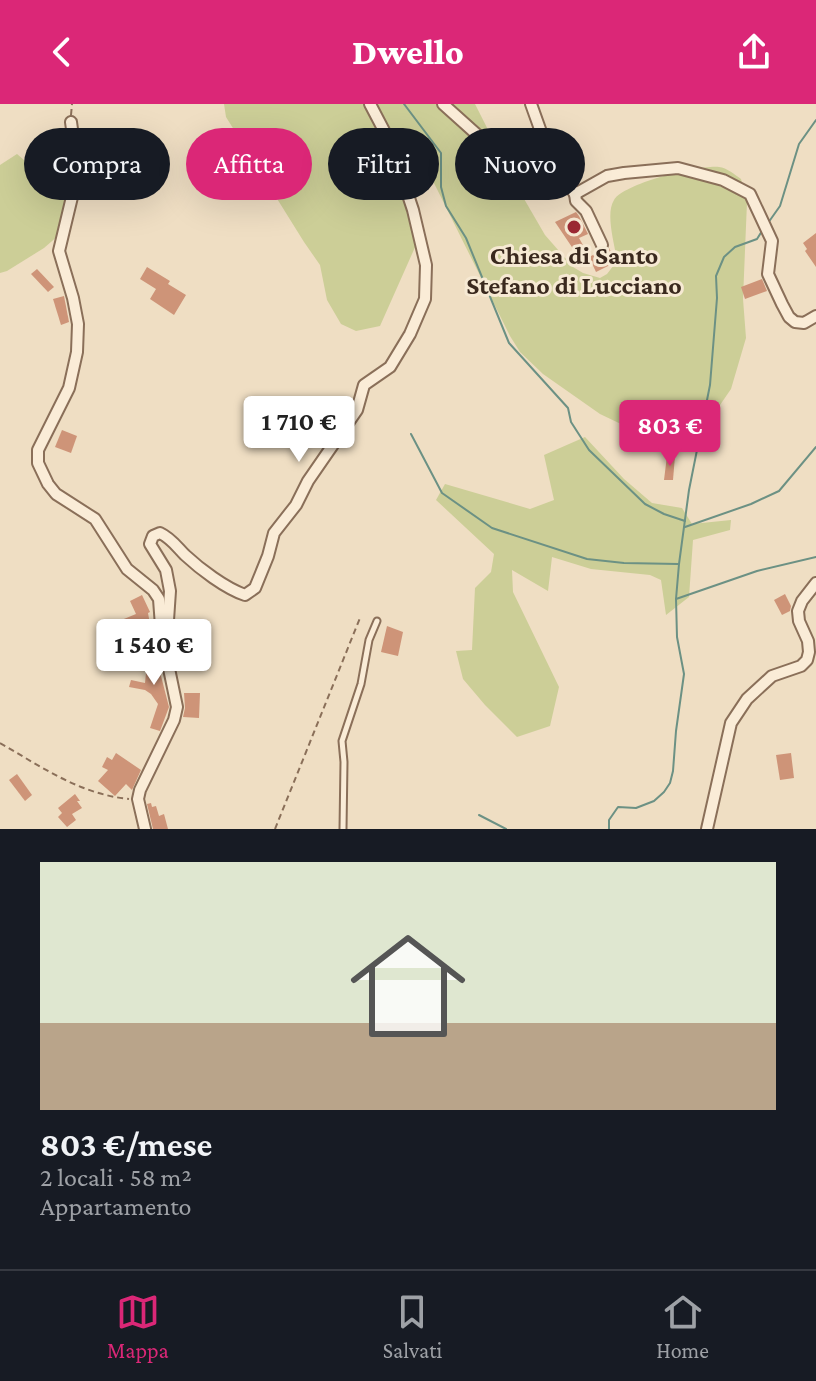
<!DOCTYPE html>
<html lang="it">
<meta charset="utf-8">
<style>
body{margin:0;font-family:"Crimson Pro",serif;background:#242831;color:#f1f3f6;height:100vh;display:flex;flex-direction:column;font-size:30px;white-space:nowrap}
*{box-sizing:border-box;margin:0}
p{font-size:26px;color:#9ea1a6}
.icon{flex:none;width:44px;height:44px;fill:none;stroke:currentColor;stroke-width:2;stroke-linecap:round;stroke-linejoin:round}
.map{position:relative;height:725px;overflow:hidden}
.side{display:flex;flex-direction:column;background:#171b24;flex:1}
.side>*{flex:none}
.top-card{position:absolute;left:24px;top:24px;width:768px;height:72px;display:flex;gap:16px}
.price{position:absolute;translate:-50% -68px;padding:0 18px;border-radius:8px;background:#fff;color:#222;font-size:26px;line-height:52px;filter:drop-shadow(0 2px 4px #0008)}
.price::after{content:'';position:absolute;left:50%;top:48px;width:24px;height:18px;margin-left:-12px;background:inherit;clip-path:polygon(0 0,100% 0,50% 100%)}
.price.active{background:#db2777;color:#fff}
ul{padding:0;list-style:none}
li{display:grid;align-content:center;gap:16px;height:424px;padding:0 40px}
li span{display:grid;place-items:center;height:248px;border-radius:0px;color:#555}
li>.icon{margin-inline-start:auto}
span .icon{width:144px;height:144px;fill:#fffc;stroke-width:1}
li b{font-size:34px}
.tag{padding:0 28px;border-radius:36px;background:#171b24;box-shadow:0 8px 32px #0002;font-size:28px;line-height:72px}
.tag.active{background:#db2777;color:#fff}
header{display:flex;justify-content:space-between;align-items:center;height:104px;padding:0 40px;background:#db2777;color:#fff;font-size:36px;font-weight:800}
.menu{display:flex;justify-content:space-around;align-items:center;height:112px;border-top:2px solid #363941;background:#171b24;font-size:22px;color:#9ea1a6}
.menu a{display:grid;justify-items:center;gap:4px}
.menu .active{color:#db2777}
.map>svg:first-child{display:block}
.green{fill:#ccce97}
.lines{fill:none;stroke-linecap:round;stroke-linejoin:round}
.stream{stroke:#6c9184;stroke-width:2}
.building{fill:#ce9478}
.service-casing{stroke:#8a6f59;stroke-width:9}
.minor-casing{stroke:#8a6f59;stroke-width:14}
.path{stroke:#8a6f59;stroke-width:2;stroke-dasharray:6 4;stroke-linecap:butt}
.service{stroke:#faecd7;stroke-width:5}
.minor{stroke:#faecd7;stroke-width:10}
.poi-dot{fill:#9b2833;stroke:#f6e9d3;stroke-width:3}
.labels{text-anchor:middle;stroke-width:6;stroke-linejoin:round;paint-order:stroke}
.poi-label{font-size:26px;font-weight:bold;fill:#3a291e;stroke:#f6e9d3}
</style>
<header><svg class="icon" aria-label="back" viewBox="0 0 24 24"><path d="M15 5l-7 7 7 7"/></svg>Dwello<svg class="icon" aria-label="share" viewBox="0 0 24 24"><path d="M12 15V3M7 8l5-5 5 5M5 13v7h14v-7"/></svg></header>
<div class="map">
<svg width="816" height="725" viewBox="0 0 816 725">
<rect width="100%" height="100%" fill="#efdec3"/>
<!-- green -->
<g class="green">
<path d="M224 0H475L516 81 545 131 573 163 583 169 600 174 607 170 617 157C615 141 605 110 614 96 625 79 698 61 719 63 727 64 734 70 741 75L747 98 743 195 746 234 731 285 720 301 700 315 679 325H657L623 321 600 310 543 270 520 248 510 232 429 69 411 56 403 65 416 141 380 222 356 227 341 220 327 196 320 161 304 138 226 13Z"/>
<polygon points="17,50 68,94 59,131 44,144 7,167 0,169 0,61"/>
<polygon points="585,333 624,375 652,399 682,404 692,420 731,416 730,426 693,436 689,493 666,511 661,476 650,471 591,465 552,453 548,487 512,466 513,488 559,583 550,622 517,633 485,601 463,575 456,547 472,546 475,484 491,468 494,450 436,396 445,380 530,405 554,396 544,351"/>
</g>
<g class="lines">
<!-- stream -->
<g class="stream">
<polyline points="404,0 441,49 441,83 446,102 466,134 509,239 568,304 571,318 589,346 645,400 664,410 685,417"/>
<polyline points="768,119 780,102 799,40 816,16"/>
<polyline points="411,330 442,389 492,424 587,455 624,459 678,460"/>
<polyline points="685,423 751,400 779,387 816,343"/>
<polyline points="676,495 757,467 816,453"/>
<polyline points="479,711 506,725"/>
<polyline points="609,725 609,716 618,703 636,704 654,697 664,688 670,679 673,667 676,627 684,570 677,533 676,495 679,460 689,386 710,281 717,194 716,172 724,153 735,143 757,135 762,127"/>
</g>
</g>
<!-- building -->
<g class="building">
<polygon points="576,108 579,112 588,130 579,134 588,150 580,155 555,118"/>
<polygon points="816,129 816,163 805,147 807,145 803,139"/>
<polygon points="609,144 616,158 596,168 589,153 599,148 605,148"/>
<polygon points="147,163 170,177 168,180 186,191 174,211 150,195 156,185 140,175"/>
<polygon points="37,165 54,183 48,188 31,170"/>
<polygon points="762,175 767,187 745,195 741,183"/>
<polygon points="64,192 69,218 61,221 53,195"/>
<polygon points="62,326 77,332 71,349 55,343"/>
<polygon points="667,352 675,352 673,376 664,376"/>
<polygon points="785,490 791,502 790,507 782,511 774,496"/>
<polygon points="142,491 150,508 148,509 152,531 146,533 145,528 140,529 139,525 124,531 119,517 136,510 130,497"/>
<polygon points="387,522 403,528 398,552 381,548"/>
<polygon points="153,541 169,603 160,627 150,624 158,600 151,590 145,586 129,583 131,576 145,579 146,569 149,568 139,546"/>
<polygon points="184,589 200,589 199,614 183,613 185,604"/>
<polygon points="116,649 141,666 132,686 126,680 115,692 98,677 108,666 102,663 107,653 112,656"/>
<polygon points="791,649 794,674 780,676 776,651"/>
<polygon points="17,670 32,691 25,697 9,676"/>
<polygon points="75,690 80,697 77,697 82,704 72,710 76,716 67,723 58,713 62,709 58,704"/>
<polygon points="151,699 152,703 156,702 159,712 164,710 168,725 153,725 147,700"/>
</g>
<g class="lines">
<!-- service casing -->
<g class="service-casing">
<polyline id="service" points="343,725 344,658 342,637 361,580 369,536 377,517"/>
</g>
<!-- minor casing -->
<g class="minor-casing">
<g id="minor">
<polyline points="443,0 512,62 540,85 562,77 567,79 575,90 607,72 624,69 678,64 723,76 750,90 772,137 768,170 782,200 789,213 795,218 804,219 816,212"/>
<polyline points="531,0 550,53 562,77"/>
<polyline points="71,18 78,68 59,147 73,194 78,220 77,248 69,284 38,346 38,359 48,380 56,390 95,415 127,465 153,486 159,495 162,536"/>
<polyline points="575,90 576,97 586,107 602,141"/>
<path d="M169 561 170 549 167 531 170 487 166 466 150 440 153 432 160 429C171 434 177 443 185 451 200 465 225 484 245 491L255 484 268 452 274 429 296 401 308 377 357 306 364 281 390 263 410 230 425 195 426 161 413 106 391 40 370 0"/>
<polyline points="145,725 138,695 140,686 174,616 177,603 167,555"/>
<polyline points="707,725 731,619 747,595 772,572 801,562 807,556 809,548 808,537 799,517 798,507 802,497 816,479"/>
</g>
</g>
<!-- path -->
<g class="path">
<polyline points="71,11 72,0"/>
<path d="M0 639C42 663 79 690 129 695"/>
<polyline points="275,725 360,514"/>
</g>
<!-- service -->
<use href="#service" class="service"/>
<!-- minor -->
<use href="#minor" class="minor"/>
</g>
<!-- markers -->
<circle class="poi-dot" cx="574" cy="123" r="8"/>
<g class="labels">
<!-- poi labels -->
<g class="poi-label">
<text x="574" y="160">Chiesa di Santo<tspan x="574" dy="30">Stefano di Lucciano</tspan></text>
</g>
</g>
</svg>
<b class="price" style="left:299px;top:360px">1 710 €</b>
<b class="price active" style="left:670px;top:364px">803 €</b>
<b class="price" style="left:154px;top:583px">1 540 €</b>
<div class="top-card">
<a class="tag">Compra</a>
<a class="tag active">Affitta</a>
<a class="tag">Filtri</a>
<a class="tag">Nuovo</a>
</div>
</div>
<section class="side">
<ul>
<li><span style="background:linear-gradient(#dfe7d0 65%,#b9a48a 0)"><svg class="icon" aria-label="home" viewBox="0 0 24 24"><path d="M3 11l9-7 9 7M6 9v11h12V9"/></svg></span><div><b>803 €/mese</b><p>2 locali · 58 m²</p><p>Appartamento</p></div></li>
</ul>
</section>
<nav class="menu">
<a class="active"><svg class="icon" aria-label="map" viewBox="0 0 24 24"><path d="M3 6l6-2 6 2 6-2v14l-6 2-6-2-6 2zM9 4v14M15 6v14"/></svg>Mappa</a>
<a><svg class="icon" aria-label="saved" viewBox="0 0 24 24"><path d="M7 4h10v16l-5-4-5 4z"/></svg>Salvati</a>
<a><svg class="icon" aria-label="home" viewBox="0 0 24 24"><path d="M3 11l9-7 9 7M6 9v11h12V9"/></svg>Home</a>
</nav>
